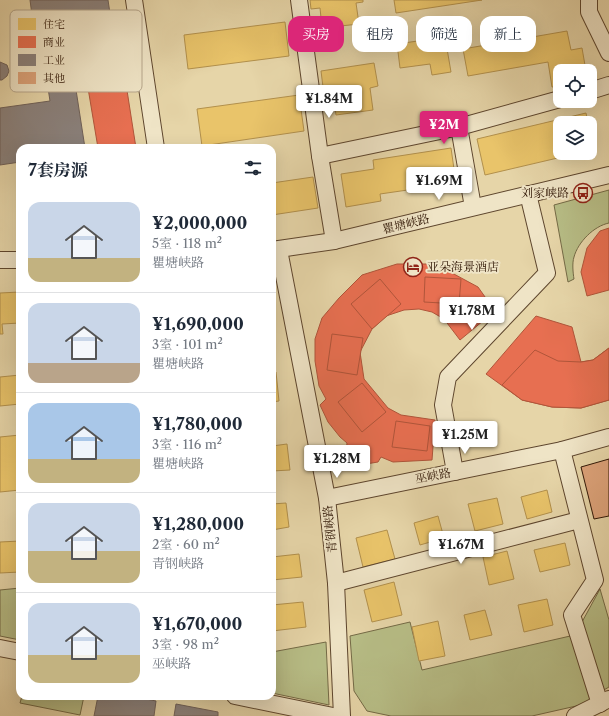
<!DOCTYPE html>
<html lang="zh">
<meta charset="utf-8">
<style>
body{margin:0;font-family:"Libre Caslon Text","Noto Serif SC",serif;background:#f6f6f7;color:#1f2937;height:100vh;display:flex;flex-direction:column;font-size:15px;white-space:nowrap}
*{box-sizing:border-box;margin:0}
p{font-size:13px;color:#747a83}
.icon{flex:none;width:22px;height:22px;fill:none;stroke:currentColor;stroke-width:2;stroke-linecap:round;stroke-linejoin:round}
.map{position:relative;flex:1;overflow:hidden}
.drawer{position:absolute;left:16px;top:144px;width:260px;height:556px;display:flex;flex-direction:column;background:#fff;border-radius:12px;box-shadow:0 4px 16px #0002}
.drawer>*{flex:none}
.guide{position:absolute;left:288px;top:16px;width:261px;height:36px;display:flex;gap:8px}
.tools{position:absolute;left:553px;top:64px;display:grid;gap:8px}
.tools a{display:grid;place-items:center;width:44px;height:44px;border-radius:8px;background:#fff;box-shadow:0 4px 16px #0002;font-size:20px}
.price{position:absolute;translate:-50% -34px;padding:0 9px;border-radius:4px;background:#fff;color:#222;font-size:13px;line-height:26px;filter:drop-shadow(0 1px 2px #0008)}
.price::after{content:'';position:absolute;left:50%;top:24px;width:12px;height:9px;margin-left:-6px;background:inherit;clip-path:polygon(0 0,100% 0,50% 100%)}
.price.active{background:#db2777;color:#fff}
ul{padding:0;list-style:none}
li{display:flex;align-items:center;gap:12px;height:100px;padding:0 12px}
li+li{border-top:1px solid #e0e1e3}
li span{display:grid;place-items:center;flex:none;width:112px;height:80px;border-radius:12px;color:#555}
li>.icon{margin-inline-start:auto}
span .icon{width:48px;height:48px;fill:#fffc;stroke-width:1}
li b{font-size:17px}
h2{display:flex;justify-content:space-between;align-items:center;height:48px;padding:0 12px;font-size:17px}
.pill{padding:0 14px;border-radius:12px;background:#fff;box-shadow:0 4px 16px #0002;font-size:14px;line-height:36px}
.pill.active{background:#db2777;color:#fff}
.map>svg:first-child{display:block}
.green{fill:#b7bd86;stroke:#746a46}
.homes{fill:#e9c46a;stroke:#b2904c}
.shops{fill:#e76f51;stroke:#b0553a}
.industry{fill:#8a817c;stroke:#6f6159}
.building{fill:#dda37a;stroke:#301706}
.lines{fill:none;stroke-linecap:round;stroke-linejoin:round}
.street-casing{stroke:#5e462e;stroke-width:18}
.street{stroke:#efe4c6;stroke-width:16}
.labels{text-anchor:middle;stroke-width:4;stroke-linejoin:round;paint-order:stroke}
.poi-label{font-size:12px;fill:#301706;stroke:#efe4c6;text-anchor:end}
.street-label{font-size:12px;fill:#301706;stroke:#efe4c6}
.key{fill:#efe4c6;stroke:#b6a68c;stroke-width:1}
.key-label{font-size:11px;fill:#301706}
</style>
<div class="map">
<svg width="609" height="716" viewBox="0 0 609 716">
<rect width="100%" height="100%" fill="#e6d5a8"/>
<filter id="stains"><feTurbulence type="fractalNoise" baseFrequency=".005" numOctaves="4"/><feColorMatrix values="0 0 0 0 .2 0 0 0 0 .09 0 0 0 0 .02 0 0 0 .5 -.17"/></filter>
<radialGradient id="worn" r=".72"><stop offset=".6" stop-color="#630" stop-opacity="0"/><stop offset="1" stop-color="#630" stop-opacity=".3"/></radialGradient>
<!-- green -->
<g class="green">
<path d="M609 190V223C594 226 578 242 574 257 572 263 573 273 574 279L568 282 554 205Z"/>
<polygon points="20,588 20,640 0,636 0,590"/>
<polygon points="600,589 609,620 609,687 602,691 582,622"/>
<polygon points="410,622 422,670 579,634 594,702 532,716 391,716 367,711 354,691 350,636"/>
<polygon points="326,642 329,705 272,693 272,652"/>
<polygon points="22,696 84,696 80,715 20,703"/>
</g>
<!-- homes -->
<g class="homes">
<polygon points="310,0 363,0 363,2 356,3 359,24 322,28 320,8 311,9"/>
<polygon points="394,0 482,0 396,13"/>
<polygon points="285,22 289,56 188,69 184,35"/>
<polygon points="567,31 571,50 582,48 586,71 560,71 560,86 552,87 548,62 468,76 463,49"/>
<polygon points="445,37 451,72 432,75 430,64 400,68 397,44"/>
<polygon points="374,63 378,86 370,88 373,110 336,115 333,94 324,95 321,71"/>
<polygon points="299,95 304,131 202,146 197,109"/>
<polygon points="586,113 588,123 560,123 560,153 579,153 485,175 477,139"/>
<polygon points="451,148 456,183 380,194 381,201 346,207 341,174 374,169 373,160"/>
<polygon points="313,177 318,208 272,215 272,183"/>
<polygon points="20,292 20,323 2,324 3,334 0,334 0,293"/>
<polygon points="276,372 279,401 272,402 272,373"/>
<polygon points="20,375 20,404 0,406 0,377"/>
<polygon points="20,435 20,490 0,492 0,437"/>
<polygon points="287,444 290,470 272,471 272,446"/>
<polygon points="547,490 552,512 527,519 521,497"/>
<polygon points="497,498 503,524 475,531 468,504"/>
<polygon points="286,503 289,527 272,530 272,504"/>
<polygon points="438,516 444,538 420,545 414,523"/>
<polygon points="387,530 395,559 363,567 356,538"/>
<polygon points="20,541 20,572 0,573 0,542"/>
<polygon points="565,543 570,565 540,572 534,550"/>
<polygon points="507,551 514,579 489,585 483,557"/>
<polygon points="299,554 302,577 272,580 272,557"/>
<polygon points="394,582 402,615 372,622 364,590"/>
<polygon points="547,599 553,625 524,632 518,605"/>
<polygon points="303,602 306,627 272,631 272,605"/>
<polygon points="485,610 492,635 470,640 464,615"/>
<polygon points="438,621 445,656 419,661 412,627"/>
</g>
<!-- shops -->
<g class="shops">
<polygon points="121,52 136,148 98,148 83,58"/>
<polygon points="609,228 609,290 587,296 581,272 587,248 600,231"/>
<polygon points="397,264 427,264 452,273 478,287 495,311 460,340 444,319 432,312 419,309 404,310 386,316 372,329 360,352 364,379 388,408 401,415 435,420 432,460 393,462 381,457 378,462 360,465 353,461 346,453 347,443 340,437 328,422 320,405 326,399 319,386 315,361 315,339 322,318 339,298 362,275"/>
<polygon points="425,277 461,279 459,304 424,302"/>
<polygon points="380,279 401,304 372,329 351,304"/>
<polygon points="536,316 572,327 581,362 593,360 609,348 609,400 581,408 552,407 522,400 486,374"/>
<polygon points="332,334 363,338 357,375 327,370"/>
<polygon points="609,348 609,400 581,408 552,407 522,400 502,385 535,350 558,361 581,362 593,360"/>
<polygon points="362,383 386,412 362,432 338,402"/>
<polygon points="396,421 430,426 427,451 392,447"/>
</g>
<!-- industry -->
<g class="industry">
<polygon points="30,0 108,0 112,27 35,38"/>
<polygon points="0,62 7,65 9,71 7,76 2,80 0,80"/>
<polygon points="72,64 85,148 20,148 20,162 0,165 0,108 50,101 45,68"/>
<polygon points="98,696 131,696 156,701 154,716 94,716"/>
<polygon points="176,704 218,712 218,716 174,716"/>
</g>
<!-- building -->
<polygon class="building" points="609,459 609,516 594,519 581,467"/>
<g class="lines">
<!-- street casing -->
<g class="street-casing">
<g id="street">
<polyline points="134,0 156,148"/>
<polyline points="299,0 320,156 334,241"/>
<polyline points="589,0 589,12 609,53"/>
<polyline points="590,91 609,85"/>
<polyline points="459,127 473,207"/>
<polyline points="320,156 459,127 560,99"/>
<polyline points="272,250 334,241 609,175"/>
<polyline points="279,250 327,498 336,583 342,716"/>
<polyline points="0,260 20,260"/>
<polyline points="562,450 595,580 572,615 600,704"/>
<polyline points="455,472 443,405 448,377 547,273 528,194"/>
<polyline points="327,498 562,450 609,437"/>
<polyline points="336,583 579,520"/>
<polyline points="0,648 20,652"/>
<polyline points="235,696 333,716"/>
<polyline points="575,716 609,699"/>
</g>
</g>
<!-- street -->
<use href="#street" class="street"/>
</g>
<!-- icons -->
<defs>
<g id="bus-ring" transform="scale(1)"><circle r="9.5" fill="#efe4c6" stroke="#8f2418" stroke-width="1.5"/><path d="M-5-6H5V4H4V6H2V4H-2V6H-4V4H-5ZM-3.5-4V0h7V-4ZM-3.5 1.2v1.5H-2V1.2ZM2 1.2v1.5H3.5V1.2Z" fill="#8f2418"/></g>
<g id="hotel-ring" transform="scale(1)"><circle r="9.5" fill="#efe4c6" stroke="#8f2418" stroke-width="1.5"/><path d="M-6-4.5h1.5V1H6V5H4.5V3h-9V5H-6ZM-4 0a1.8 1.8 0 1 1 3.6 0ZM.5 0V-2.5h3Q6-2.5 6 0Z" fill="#8f2418"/></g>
</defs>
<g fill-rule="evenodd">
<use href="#bus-ring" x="583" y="193"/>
<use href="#hotel-ring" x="413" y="267"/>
</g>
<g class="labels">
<!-- poi labels -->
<g class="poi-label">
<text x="569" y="197">刘家峡路</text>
<text x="427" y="271" text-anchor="start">亚朵海景酒店</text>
</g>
<!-- street labels -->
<g class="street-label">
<text transform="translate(406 224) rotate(-14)" y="4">瞿塘峡路</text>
<text transform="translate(433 476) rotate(-11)" y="4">巫峡路</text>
<text transform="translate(330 529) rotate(-96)" y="4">青钢峡路</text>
</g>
</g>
<!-- legend -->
<rect x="10" y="10" width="132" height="82" rx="6" class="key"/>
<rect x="18" y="18" width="18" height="12" fill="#e9c46a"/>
<rect x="18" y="36" width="18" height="12" fill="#e76f51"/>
<rect x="18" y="54" width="18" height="12" fill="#8a817c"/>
<rect x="18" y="72" width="18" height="12" fill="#dda37a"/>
<g class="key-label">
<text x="43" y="28">住宅</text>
<text x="43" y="46">商业</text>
<text x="43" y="64">工业</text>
<text x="43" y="82">其他</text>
</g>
<rect width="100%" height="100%" filter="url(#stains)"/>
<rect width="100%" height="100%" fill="url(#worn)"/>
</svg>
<div class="tools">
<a><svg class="icon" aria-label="locate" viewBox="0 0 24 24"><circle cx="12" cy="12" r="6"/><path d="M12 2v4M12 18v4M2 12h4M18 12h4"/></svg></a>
<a><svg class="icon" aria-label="layers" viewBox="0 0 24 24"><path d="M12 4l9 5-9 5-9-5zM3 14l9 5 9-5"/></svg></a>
</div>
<b class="price" style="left:329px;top:119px">¥1.84M</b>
<b class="price active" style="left:444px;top:145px">¥2M</b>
<b class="price" style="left:439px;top:201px">¥1.69M</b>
<b class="price" style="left:472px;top:331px">¥1.78M</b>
<b class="price" style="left:465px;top:455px">¥1.25M</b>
<b class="price" style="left:337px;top:479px">¥1.28M</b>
<b class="price" style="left:461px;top:565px">¥1.67M</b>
<div class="guide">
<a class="pill active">买房</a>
<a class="pill">租房</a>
<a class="pill">筛选</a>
<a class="pill">新上</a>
</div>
<section class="drawer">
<h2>7套房源<svg class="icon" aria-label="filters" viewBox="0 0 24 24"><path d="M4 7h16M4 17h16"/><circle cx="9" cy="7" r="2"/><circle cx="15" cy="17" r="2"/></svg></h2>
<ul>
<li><span style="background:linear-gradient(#c9d6e8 70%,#c2b280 0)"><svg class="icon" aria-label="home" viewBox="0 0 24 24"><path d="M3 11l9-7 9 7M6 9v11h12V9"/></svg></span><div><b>¥2,000,000</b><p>5室 · 118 m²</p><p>瞿塘峡路</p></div></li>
<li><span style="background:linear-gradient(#c9d6e8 75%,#b9a48a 0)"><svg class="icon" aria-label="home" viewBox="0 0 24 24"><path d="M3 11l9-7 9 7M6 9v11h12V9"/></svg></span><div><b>¥1,690,000</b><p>3室 · 101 m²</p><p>瞿塘峡路</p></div></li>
<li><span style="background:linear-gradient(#a9c7e8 70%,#c2b280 0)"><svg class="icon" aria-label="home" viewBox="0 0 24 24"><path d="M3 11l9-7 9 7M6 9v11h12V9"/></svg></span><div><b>¥1,780,000</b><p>3室 · 116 m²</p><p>瞿塘峡路</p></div></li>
<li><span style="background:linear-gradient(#c9d6e8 60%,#c2b280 0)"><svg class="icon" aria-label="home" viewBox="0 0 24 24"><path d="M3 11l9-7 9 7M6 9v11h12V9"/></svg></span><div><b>¥1,280,000</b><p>2室 · 60 m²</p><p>青钢峡路</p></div></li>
<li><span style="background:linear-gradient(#c9d6e8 65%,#c2b280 0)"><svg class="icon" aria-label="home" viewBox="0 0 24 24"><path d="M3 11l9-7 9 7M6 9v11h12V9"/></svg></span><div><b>¥1,670,000</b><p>3室 · 98 m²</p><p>巫峡路</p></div></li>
</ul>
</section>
</div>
